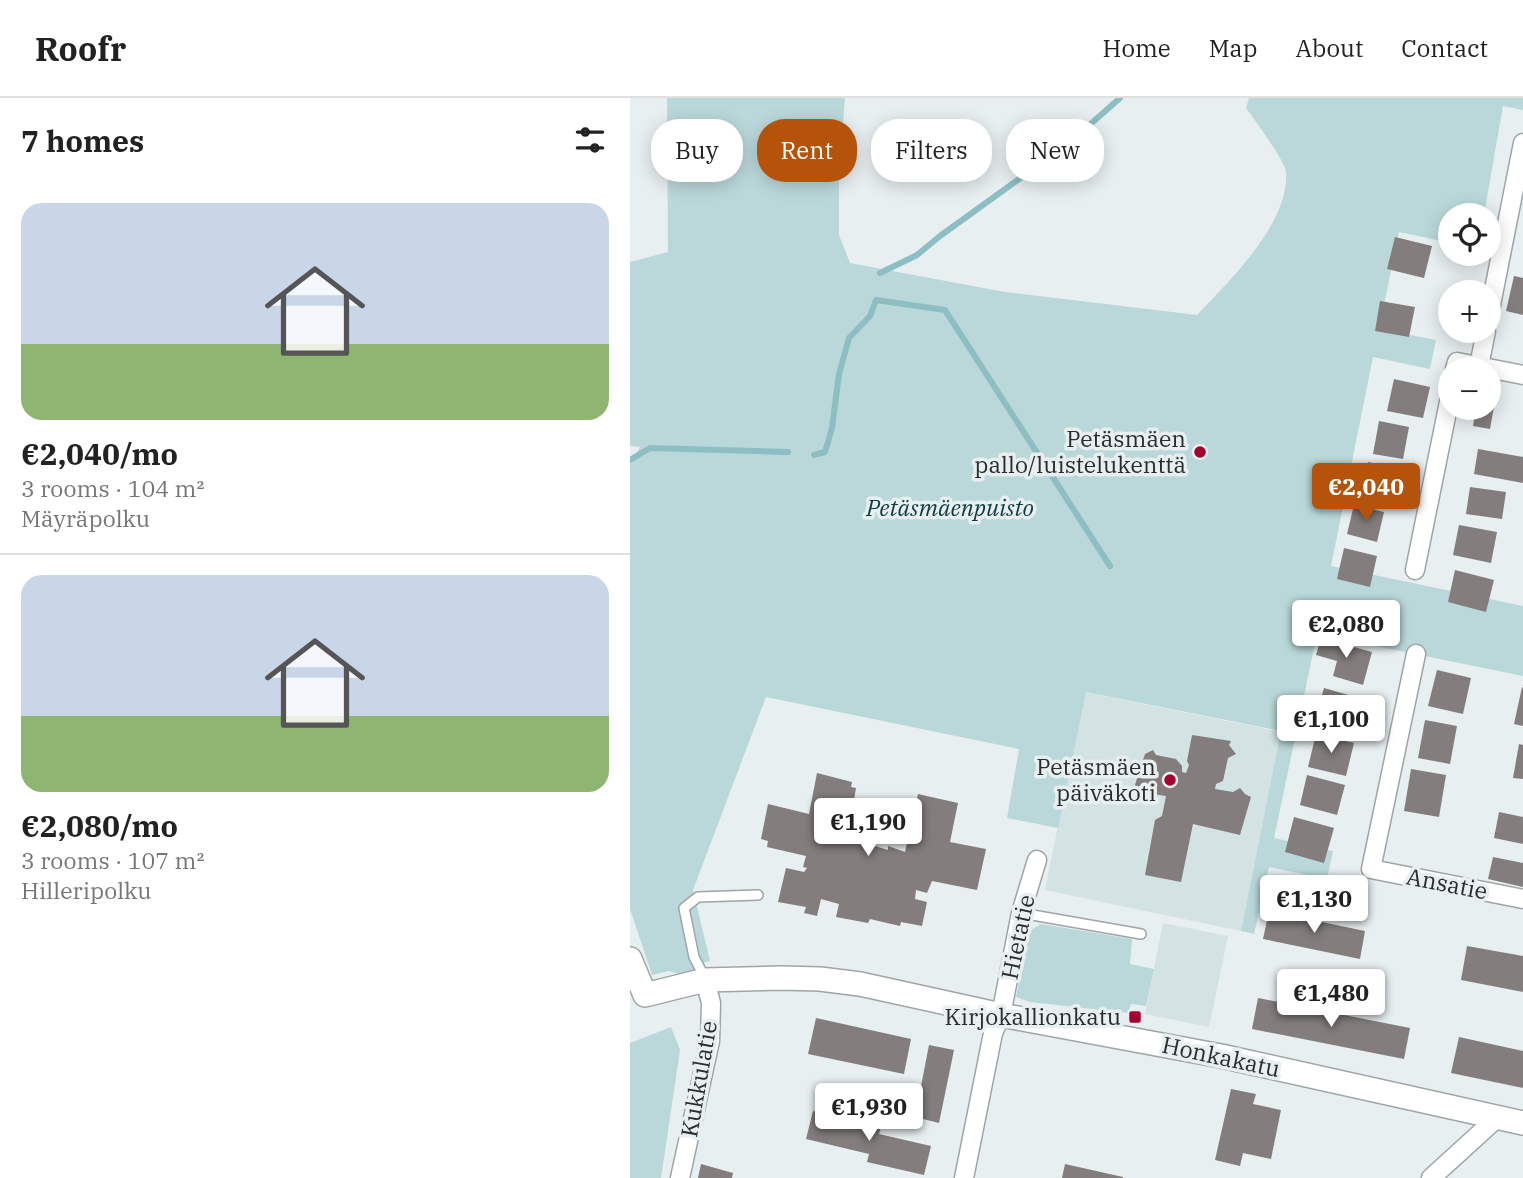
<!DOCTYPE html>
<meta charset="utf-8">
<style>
body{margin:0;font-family:"IBM Plex Serif",serif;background:#f6f6f6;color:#222;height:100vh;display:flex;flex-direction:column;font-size:26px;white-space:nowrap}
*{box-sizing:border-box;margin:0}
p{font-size:23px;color:#767676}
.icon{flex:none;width:38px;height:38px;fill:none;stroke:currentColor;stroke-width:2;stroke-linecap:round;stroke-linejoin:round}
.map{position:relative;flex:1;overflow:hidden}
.drawer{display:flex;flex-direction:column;background:#fff;width:630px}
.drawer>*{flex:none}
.guide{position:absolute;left:21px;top:21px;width:665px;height:63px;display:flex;gap:14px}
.buttons{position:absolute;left:808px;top:105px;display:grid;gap:14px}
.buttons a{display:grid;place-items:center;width:63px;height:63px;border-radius:50%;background:#fff;box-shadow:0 4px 18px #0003;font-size:35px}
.price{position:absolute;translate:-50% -60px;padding:0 16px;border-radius:7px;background:#fff;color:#222;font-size:23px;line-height:46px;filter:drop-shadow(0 2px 4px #0008)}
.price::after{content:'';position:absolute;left:50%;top:42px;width:21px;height:16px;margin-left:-10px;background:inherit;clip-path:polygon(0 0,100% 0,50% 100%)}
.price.active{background:#b45309;color:#fff}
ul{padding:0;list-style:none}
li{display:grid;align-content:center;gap:14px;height:371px;padding:0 21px}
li+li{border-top:2px solid #e0e0e0}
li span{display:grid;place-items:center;height:217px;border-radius:21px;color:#555}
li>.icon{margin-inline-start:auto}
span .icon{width:126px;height:126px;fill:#fffc;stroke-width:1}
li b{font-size:30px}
h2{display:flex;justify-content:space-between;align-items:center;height:84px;padding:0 21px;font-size:30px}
.tag{padding:0 24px;border-radius:28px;background:#fff;box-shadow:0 4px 18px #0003;font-size:24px;line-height:63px}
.tag.active{background:#b45309;color:#fff}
header{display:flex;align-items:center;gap:42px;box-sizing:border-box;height:98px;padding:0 35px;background:#fff;border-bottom:2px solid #e0e0e0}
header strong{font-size:33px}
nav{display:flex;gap:38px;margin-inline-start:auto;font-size:24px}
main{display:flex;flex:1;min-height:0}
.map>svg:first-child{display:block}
.built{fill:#d3e2e3}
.green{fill:#bad8da}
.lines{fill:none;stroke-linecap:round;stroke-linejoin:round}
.stream{stroke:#8dbec3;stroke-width:6}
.building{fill:#837d7d}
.service-casing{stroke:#9fa5a6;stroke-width:12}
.minor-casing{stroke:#9fa5a6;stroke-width:21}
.tertiary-casing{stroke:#9fa5a6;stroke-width:26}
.service{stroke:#fff;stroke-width:9}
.minor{stroke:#fff;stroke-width:18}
.tertiary{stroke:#fff;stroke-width:23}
.poi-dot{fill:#a3032e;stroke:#e8eff0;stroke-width:2.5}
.labels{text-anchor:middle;stroke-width:7;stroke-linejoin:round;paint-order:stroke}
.poi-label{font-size:23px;fill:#2a2c2d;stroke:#e8eff0;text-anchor:end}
.park-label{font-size:23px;font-style:italic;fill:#0e3d41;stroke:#e8eff0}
.street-label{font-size:23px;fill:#2a2c2d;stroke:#e8eff0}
</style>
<header>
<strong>Roofr</strong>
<nav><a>Home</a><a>Map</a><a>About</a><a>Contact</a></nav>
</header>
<main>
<section class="drawer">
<h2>7 homes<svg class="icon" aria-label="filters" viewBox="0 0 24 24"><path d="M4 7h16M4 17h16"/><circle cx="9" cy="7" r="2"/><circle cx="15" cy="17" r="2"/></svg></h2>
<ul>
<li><span style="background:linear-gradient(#c9d6e8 65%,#8fb573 0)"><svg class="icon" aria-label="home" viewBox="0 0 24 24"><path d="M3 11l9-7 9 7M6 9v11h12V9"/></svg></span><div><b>€2,040/mo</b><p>3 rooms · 104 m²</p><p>Mäyräpolku</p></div></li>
<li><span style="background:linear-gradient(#c9d6e8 65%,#8fb573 0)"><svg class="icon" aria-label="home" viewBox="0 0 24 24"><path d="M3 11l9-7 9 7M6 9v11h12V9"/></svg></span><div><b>€2,080/mo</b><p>3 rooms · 107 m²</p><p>Hilleripolku</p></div></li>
</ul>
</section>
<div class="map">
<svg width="893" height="1080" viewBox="0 0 893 1080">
<rect width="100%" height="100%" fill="#e8eff0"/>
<!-- built -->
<g class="built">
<polygon points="455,594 651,634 611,833 415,792"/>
<polygon points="533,825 598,838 579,929 515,916"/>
</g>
<!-- green -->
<g class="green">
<path d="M37 0H215L209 82V137L220 165 375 194 567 217C599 183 660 125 656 74 655 63 624 21 616 10L619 0H893V12L873 8 854 117H821V145L769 134 749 231 806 242 800 271 743 259 701 468 893 508V578L687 536 644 740 703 753 697 781 639 769 624 836 611 833 651 633 456 594 428 730 377 720 389 651 136 599 63 792 80 863 65 867V876L52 888 49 876 39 873 22 877 0 811V367L10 349 0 348V164L38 154Z"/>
<polygon points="411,826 502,841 500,866 524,871 516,908 501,906 498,915 400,904 386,899 399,833"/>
<polygon points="41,929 50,952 31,1080 0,1080 0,945"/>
</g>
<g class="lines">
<!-- stream -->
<g class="stream">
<polyline points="250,175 287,157 310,138 421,58 464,23 490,0"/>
<polyline points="184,357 195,354 202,330 209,276 219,240 240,218 246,202 315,212 480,468"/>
<polyline points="0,362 20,350 158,354"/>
</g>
</g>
<!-- building -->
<g class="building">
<polygon points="765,139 802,148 794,180 757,171"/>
<polygon points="884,178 893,180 893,217 876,213"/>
<polygon points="750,203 785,209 779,239 745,233"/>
<polygon points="764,281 800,289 793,320 757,313"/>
<polygon points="859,296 866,297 860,331 843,328 846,310 859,310"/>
<polygon points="749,323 779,329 773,361 743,356"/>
<polygon points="848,351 893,359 893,385 844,376"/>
<polygon points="738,364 771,371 765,403 731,397"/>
<polygon points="840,389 876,394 872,421 836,416"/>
<polygon points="724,407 754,414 747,444 717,436"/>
<polygon points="829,427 867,434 861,465 823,457"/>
<polygon points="714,450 747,458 740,489 707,481"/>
<polygon points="825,472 864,482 856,514 818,504"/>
<polygon points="691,540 742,554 733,587 703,578 707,563 686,557"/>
<polygon points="807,572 841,580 833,616 798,608"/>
<polygon points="892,589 893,590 893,628 884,626"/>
<polygon points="694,590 729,600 720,630 685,620"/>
<polygon points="795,622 827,628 820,666 788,660"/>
<polygon points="686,636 724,645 716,678 678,669"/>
<polygon points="562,637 601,643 599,647 606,656 598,660 593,683 586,686 585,691 603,694 610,690 615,696 621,699 610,737 563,726 551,784 515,777 525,722 532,718 536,698 503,693 515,656 523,652 526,657 546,661 552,668 552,674 556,675 559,667 557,663"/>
<polygon points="889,646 893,647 893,681 883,680"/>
<polygon points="781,671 816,677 809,719 774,713"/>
<polygon points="187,675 222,684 221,689 226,690 218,738 232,740 232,744 258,752 258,748 275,754 288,696 328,705 320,744 356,751 347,792 302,783 297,795 286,792 285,801 297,804 292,828 271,824 270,828 240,821 238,825 206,819 209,806 191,801 187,818 174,815 176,809 148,804 156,770 174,774 177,770 173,769 176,758 137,749 138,743 131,741 138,706 179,716"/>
<polygon points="677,677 715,687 707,717 670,707"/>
<polygon points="869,714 893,719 893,746 864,740"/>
<polygon points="664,719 704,730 694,765 655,754"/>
<polygon points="863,759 893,765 893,789 858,781"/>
<polygon points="639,813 735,833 730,861 633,841"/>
<polygon points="837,848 893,858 893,894 831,882"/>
<polygon points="628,900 780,930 774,961 622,931"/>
<polygon points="186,920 281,941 274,976 178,956"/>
<polygon points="829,939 893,953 893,990 821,975"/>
<polygon points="299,947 324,952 309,1025 285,1019"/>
<polygon points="601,991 626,996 623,1006 651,1012 641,1061 613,1055 610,1068 585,1062"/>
<polygon points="183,1013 251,1028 249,1036 301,1048 294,1077 237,1064 239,1056 176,1041"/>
<polygon points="71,1066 103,1075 102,1080 68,1080"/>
<polygon points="435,1066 493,1079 493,1080 432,1080"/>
</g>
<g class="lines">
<!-- service casing -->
<g class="service-casing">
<g id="service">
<polyline points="391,815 511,836"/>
<polyline points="75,880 64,859 54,810 68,799 128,797"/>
</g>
</g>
<!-- minor casing -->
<g class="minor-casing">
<g id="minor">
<polyline points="859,217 893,45"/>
<polyline points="849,268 856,233"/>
<polyline points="825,271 827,264 893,277"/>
<polyline points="785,472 821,294"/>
<polyline points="786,556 741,771 893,801"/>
<polyline points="50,1080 80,943 81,905 75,882"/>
<polyline points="334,1080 363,935 371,917 391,815 407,762"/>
<polyline points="801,1080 868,1019"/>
</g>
</g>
<!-- tertiary casing -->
<g class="tertiary-casing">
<polyline id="tertiary" points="0,861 15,897 75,882 151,880 190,881 230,886 371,917 591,958 893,1025"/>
</g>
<!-- service -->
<use href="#service" class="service"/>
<!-- minor -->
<use href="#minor" class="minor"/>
<!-- tertiary -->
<use href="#tertiary" class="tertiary"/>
</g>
<!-- markers -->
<g class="poi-dot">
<circle cx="570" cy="354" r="7"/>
<circle cx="540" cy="682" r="7"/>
<rect x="498" y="912" width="14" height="14" rx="3.5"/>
</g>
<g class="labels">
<!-- poi labels -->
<g class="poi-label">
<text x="556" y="349">Petäsmäen<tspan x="556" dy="26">pallo/luistelukenttä</tspan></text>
<text x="526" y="677">Petäsmäen<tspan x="526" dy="26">päiväkoti</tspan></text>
<text x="491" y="927">Kirjokallionkatu</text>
</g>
<!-- park labels -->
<g class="park-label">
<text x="320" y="418">Petäsmäenpuisto</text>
</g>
<!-- street labels -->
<g class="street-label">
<text transform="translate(817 786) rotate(11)" y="8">Ansatie</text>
<text transform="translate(388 839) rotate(-78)" y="8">Hietatie</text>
<text transform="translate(591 959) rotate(12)" y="8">Honkakatu</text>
<text transform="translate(69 981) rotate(-80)" y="8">Kukkulatie</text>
</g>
</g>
</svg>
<div class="buttons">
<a><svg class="icon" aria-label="locate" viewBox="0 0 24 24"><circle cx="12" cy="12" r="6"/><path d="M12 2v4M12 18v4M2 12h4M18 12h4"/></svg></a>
<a>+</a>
<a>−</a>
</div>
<b class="price active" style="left:736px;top:425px">€2,040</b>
<b class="price" style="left:716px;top:562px">€2,080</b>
<b class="price" style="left:701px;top:657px">€1,100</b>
<b class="price" style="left:238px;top:760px">€1,190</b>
<b class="price" style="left:684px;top:837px">€1,130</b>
<b class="price" style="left:701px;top:931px">€1,480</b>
<b class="price" style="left:239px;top:1045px">€1,930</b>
<div class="guide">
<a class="tag">Buy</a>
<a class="tag active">Rent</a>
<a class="tag">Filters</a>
<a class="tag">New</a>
</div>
</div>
</main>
